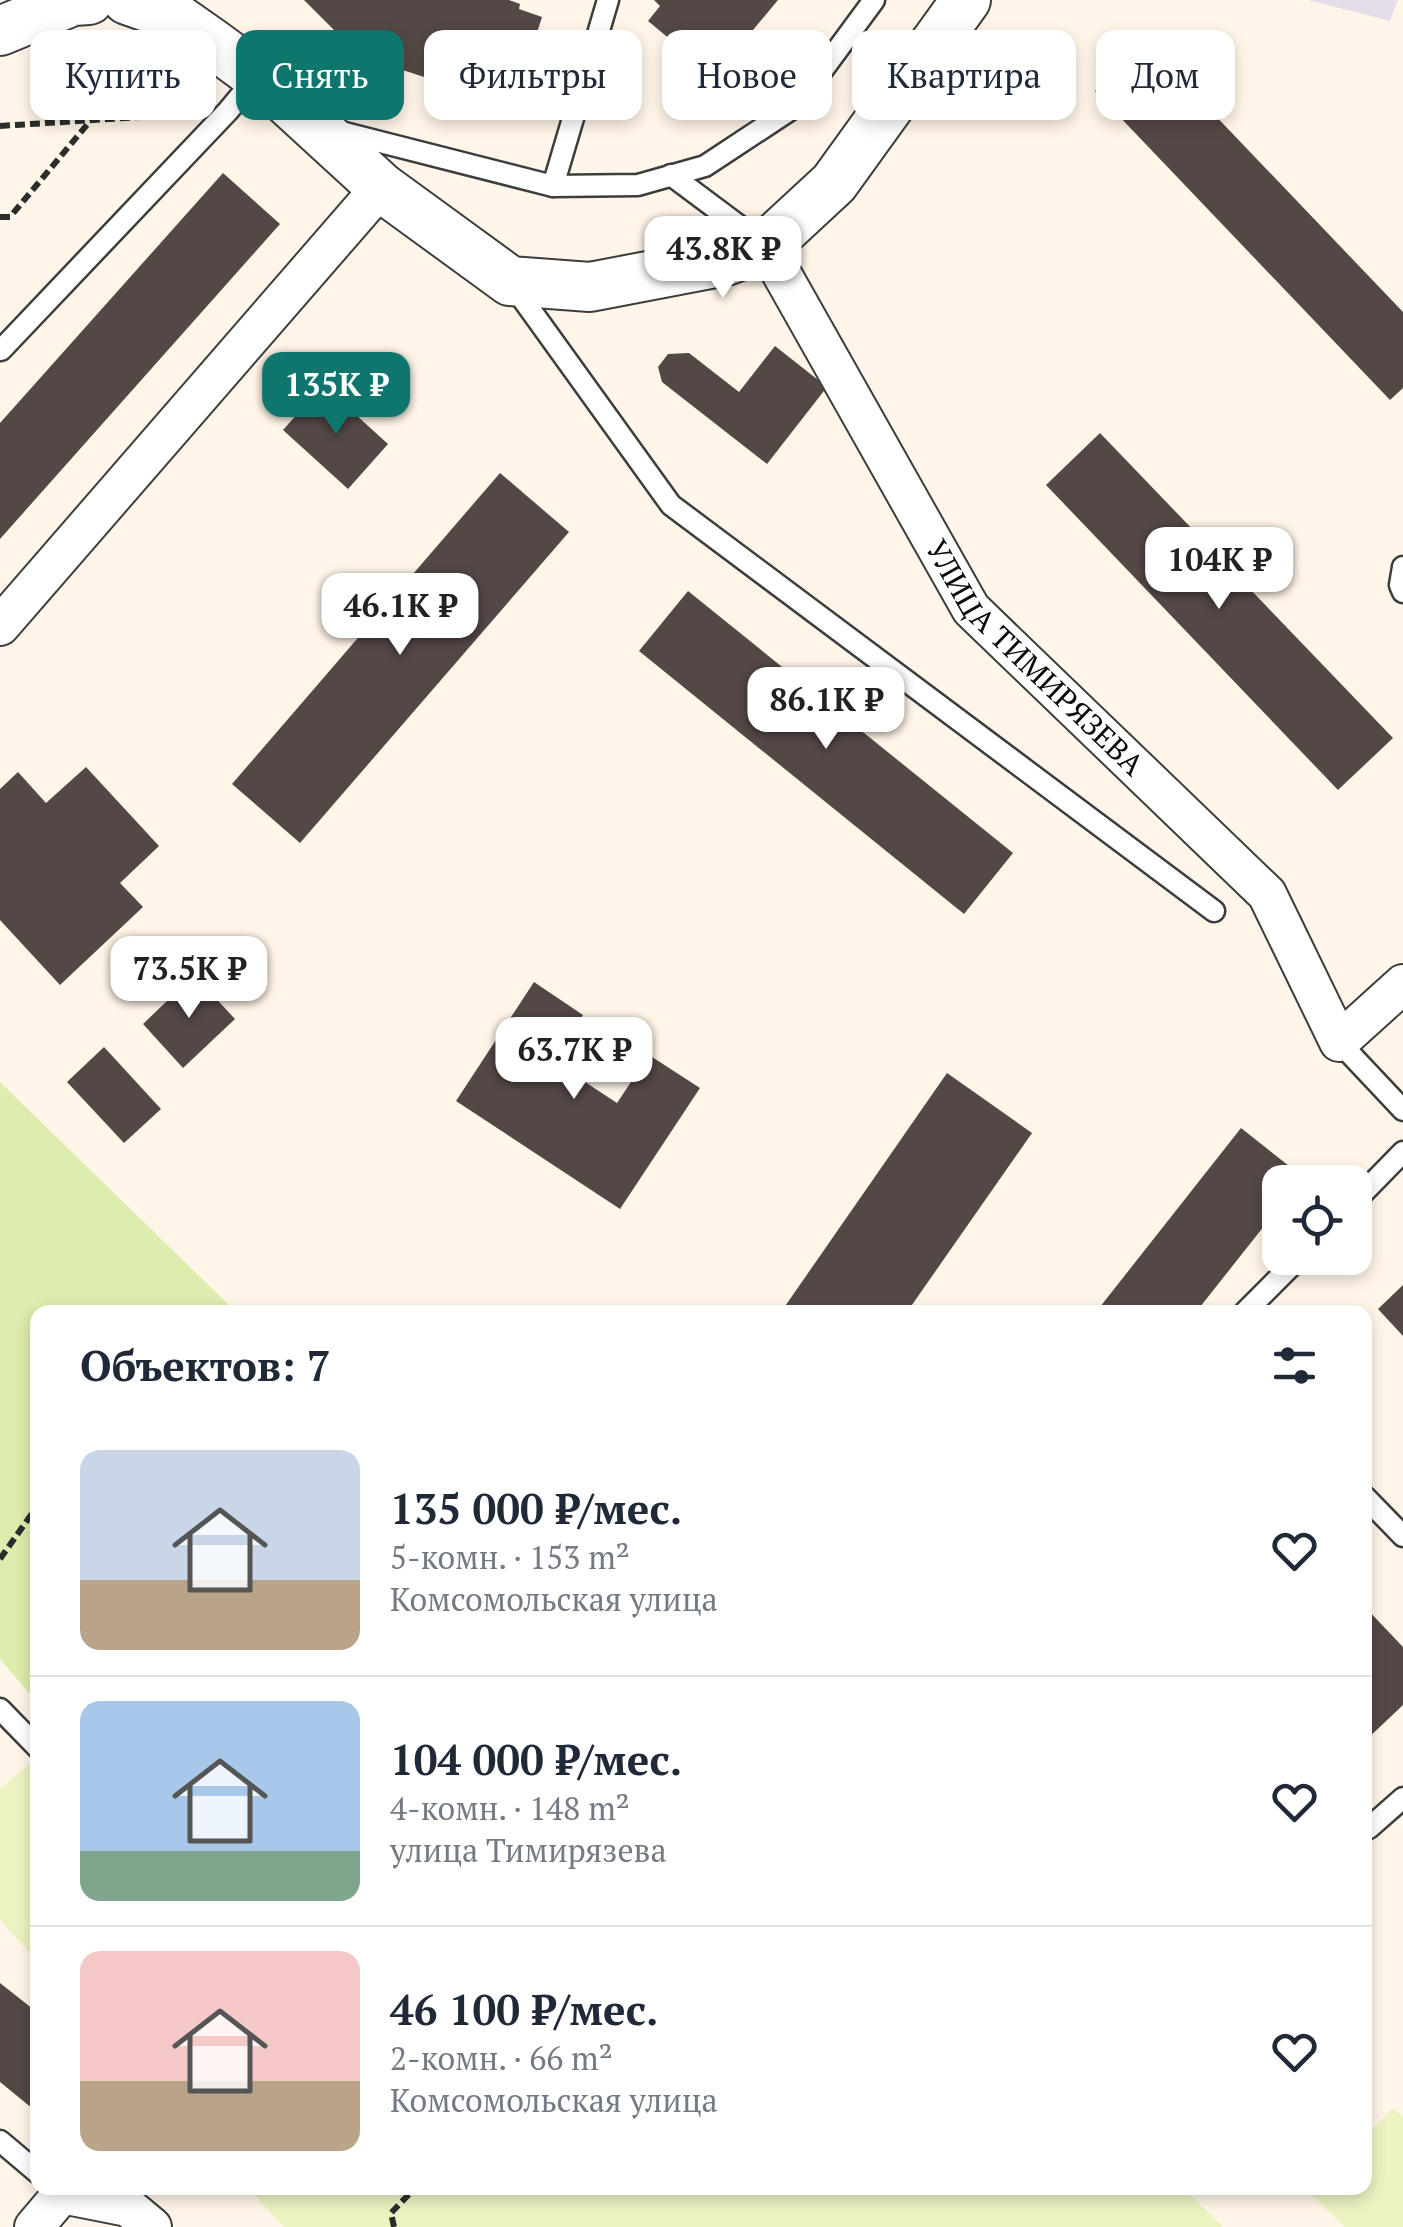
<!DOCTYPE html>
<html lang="ru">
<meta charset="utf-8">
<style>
body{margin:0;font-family:"PT Serif",serif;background:#f6f6f7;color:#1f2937;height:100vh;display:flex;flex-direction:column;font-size:38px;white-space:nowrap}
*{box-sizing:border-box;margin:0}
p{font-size:32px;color:#747a83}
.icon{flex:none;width:55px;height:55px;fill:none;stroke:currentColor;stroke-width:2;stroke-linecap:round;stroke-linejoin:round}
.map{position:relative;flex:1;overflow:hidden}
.side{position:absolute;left:30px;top:1305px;width:1342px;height:890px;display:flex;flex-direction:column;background:#fff;border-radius:20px;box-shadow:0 5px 15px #0003}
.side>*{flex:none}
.guide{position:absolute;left:30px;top:30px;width:1345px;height:90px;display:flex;gap:20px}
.tools{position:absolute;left:1262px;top:1165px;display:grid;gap:20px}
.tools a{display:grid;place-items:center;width:110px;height:110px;border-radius:20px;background:#fff;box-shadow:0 5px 15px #0003;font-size:50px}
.price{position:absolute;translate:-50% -85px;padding:0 22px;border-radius:20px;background:#fff;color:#222;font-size:32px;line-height:65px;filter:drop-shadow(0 2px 5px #0008)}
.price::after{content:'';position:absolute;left:50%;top:60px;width:30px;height:22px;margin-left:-15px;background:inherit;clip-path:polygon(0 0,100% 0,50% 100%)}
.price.on{background:#0f766e;color:#fff}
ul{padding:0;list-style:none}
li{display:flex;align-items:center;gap:30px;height:250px;padding:0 50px}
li+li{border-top:2px solid #e0e1e3}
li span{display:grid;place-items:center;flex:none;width:280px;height:200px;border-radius:20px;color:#555}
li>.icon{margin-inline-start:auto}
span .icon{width:120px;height:120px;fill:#fffc;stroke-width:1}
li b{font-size:42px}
h2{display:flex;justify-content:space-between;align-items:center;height:120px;padding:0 50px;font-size:42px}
.chip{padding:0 35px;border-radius:20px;background:#fff;box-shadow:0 5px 15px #0003;font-size:35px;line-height:90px}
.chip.on{background:#0f766e;color:#fff}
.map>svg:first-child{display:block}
.industrial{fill:#e6ddeb}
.green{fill:#dcedae}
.pitch{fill:#ecf3c1}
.building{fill:#544846}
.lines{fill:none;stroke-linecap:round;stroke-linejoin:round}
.service-casing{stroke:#3d3d3d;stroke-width:25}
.minor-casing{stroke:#3d3d3d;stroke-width:42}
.tertiary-casing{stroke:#3d3d3d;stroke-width:52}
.path{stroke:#2c2c2c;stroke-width:6;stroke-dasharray:10 5;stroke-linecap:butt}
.service{stroke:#fff;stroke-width:20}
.minor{stroke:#fff;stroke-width:38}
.tertiary{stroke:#fff;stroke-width:48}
.labels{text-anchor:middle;stroke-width:10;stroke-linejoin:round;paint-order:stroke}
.street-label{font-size:30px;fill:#0a0a0a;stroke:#fff}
</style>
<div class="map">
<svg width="1403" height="2227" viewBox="0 0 1403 2227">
<rect width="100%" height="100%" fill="#fff5e8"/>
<!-- industrial -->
<polygon class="industrial" points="1308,0 1398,0 1390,21"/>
<!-- green -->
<polygon class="green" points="0,1082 236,1312 38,1312 37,1702 0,1659"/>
<!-- pitch -->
<g class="pitch">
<polygon points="37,1757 37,1961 0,1920 0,1789"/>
<polygon points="1393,2108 1403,2117 1403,2227 1345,2227 1310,2193 1316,2188 1365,2188 1365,2137"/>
<polygon points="248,2188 1183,2188 1223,2227 284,2227"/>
</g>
<!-- building -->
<g class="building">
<polygon points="304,0 509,0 520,4 519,9 542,17 514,106 384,64 347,43"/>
<polygon points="654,0 778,0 724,65 717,59 707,70 648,21 660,6"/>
<polygon points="1146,43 1403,312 1403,388 1390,400 1095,91"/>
<polygon points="223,173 280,224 0,539 0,423"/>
<polygon points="775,346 827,387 767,464 662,382 658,367 668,354 689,353 739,392"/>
<polygon points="323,385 388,444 348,489 283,430"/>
<polygon points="1100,433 1393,738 1338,790 1046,485"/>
<polygon points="500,473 569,532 300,843 232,784"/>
<polygon points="688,591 1013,853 964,914 639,651"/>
<polygon points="86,767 159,846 120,883 143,907 60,985 0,920 0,789 18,772 46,803"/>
<polygon points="194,975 235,1019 183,1068 143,1024"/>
<polygon points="534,982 583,1015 553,1061 617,1103 649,1055 700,1088 620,1209 456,1101"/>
<polygon points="104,1047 161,1109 124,1143 67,1082"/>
<polygon points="947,1073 1032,1133 907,1312 781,1312"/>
<polygon points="1241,1128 1303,1177 1299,1182 1280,1182 1280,1206 1196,1312 1096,1312"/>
<polygon points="1403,1285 1403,1336 1378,1309"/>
<polygon points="1365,1607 1403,1647 1403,1705 1365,1741"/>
<polygon points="0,1983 38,2013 38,2113 0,2082"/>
</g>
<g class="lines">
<!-- service casing -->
<g class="service-casing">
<g id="service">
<polyline points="337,131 553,186 608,0"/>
<polyline points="671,175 766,246"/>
<polyline points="553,186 638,185 705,166 796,106 874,0"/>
<polyline points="514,287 671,505 1214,911"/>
<polyline points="1,350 228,111 257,76"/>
<polyline points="1403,567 1400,585 1403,592"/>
<polyline points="1339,1042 1403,1110"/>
<polyline points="1355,1201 1403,1152"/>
<polyline points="1245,1312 1299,1258"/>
<polyline points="1365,1497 1403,1536"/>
<polyline points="0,1709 38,1748"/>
<polyline points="1365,1824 1369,1828 1403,1798"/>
<polyline points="0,2141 38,2173"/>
</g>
</g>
<!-- minor casing -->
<g class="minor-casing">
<g id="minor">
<path id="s1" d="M766 246 971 609 1267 894 1339 1042 1403 984"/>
<polyline points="0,626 381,187"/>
<polyline points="34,2227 62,2194 128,2207 152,2227"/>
</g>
</g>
<!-- tertiary casing -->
<g class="tertiary-casing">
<g id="tertiary">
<polyline points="127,0 175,17 212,43 272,87 381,187 510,281 590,287 726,261 766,246 834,183 966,0"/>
<polyline points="0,31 73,1 89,0"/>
</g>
</g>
<!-- path -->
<g class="path">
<polyline points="0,126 187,114"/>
<polyline points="0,217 10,217 91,120"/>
<polyline points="0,1559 38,1505"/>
<polyline points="394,2227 391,2213 415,2188"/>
</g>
<!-- service -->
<use href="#service" class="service"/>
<!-- minor -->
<use href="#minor" class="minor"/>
<!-- tertiary -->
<use href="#tertiary" class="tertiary"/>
</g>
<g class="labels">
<!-- street labels -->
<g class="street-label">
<text dy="10" stroke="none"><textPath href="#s1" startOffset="495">УЛИЦА ТИМИРЯЗЕВА</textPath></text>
</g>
</g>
</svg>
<div class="tools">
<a><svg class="icon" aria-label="locate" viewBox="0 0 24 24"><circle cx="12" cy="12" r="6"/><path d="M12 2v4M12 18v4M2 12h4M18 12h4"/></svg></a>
</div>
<b class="price" style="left:723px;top:301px">43.8K ₽</b>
<b class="price on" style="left:336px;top:437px">135K ₽</b>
<b class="price" style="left:1219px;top:612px">104K ₽</b>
<b class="price" style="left:400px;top:658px">46.1K ₽</b>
<b class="price" style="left:826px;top:752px">86.1K ₽</b>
<b class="price" style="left:189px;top:1021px">73.5K ₽</b>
<b class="price" style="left:574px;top:1102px">63.7K ₽</b>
<div class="guide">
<a class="chip">Купить</a>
<a class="chip on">Снять</a>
<a class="chip">Фильтры</a>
<a class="chip">Новое</a>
<a class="chip">Квартира</a>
<a class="chip">Дом</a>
</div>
<section class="side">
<h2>Объектов: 7<svg class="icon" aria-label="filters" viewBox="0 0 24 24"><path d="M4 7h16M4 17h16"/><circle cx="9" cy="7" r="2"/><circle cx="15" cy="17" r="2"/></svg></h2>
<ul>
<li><span style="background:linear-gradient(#c9d6e8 65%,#b9a48a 0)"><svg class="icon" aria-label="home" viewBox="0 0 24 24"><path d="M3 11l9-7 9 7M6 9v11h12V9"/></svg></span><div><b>135 000 ₽/мес.</b><p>5-комн. · 153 m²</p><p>Комсомольская улица</p></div><svg class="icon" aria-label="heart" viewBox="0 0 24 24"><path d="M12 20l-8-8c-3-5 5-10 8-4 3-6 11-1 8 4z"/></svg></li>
<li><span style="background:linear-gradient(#a9c7e8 75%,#7fa58c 0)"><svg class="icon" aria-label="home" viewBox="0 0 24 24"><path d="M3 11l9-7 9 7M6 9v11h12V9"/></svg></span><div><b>104 000 ₽/мес.</b><p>4-комн. · 148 m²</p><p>улица Тимирязева</p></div><svg class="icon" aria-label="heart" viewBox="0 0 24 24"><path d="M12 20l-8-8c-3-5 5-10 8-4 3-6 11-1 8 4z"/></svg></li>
<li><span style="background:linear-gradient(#f6c9c9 65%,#b9a48a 0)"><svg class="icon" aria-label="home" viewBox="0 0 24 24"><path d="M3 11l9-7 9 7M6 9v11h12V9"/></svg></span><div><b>46 100 ₽/мес.</b><p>2-комн. · 66 m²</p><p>Комсомольская улица</p></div><svg class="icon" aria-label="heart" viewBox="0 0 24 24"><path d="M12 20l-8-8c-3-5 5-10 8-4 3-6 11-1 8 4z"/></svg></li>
</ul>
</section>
</div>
